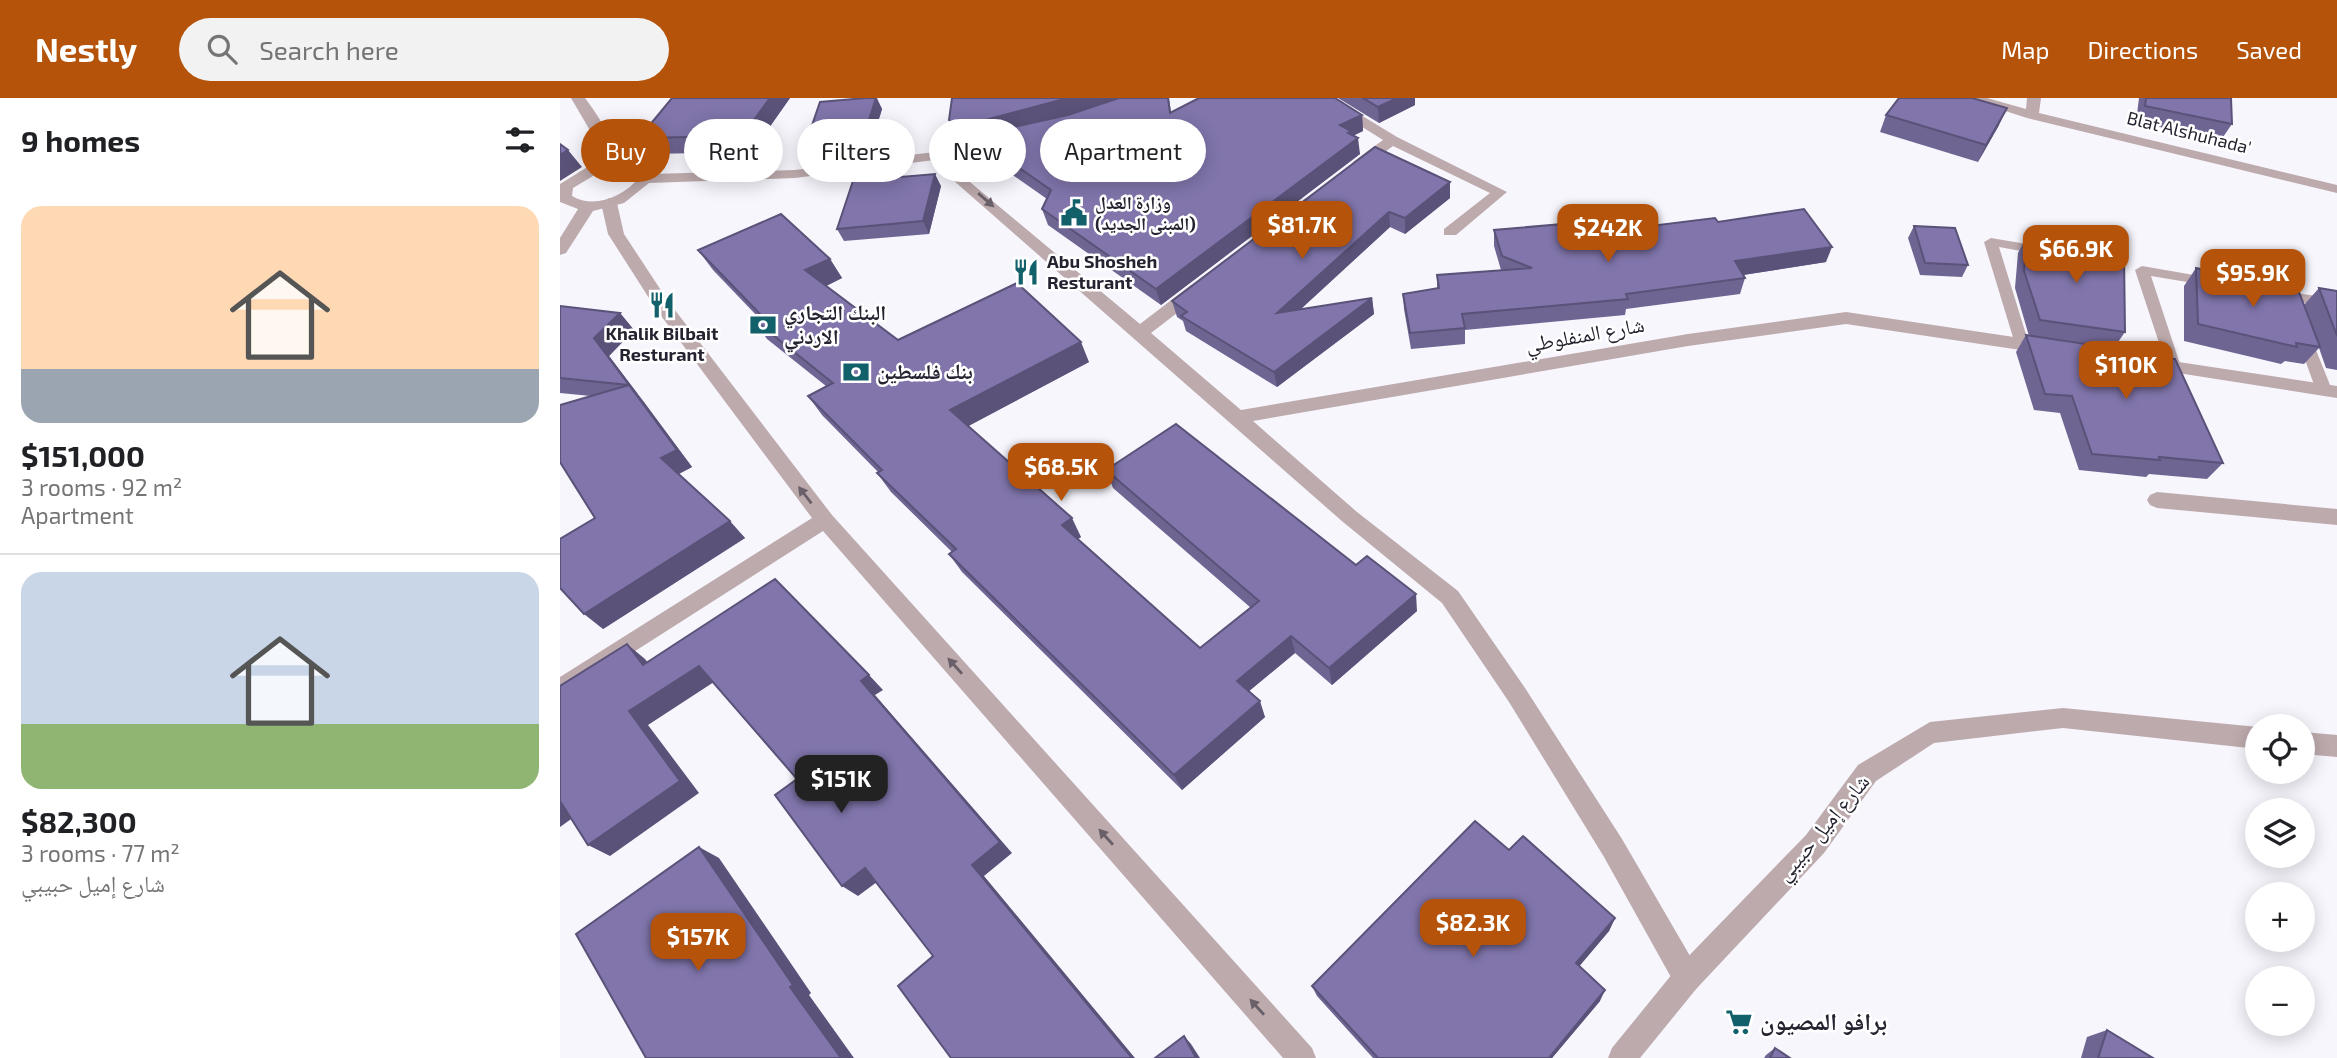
<!DOCTYPE html>
<meta charset="utf-8">
<style>
body{margin:0;font-family:"Exo 2","Noto Naskh Arabic",sans-serif;background:#f2f2f2;color:#202124;height:100vh;display:flex;flex-direction:column;font-size:26px;white-space:nowrap}
*{box-sizing:border-box;margin:0}
p{font-size:23px;color:#757577}
.icon{flex:none;width:38px;height:38px;fill:none;stroke:currentColor;stroke-width:2;stroke-linecap:round;stroke-linejoin:round}
.map{position:relative;flex:1;overflow:hidden}
.drawer{display:flex;flex-direction:column;background:#fff;width:560px}
.drawer>*{flex:none}
.banner{position:absolute;left:21px;top:21px;width:665px;height:63px;display:flex;gap:14px}
.tools{position:absolute;left:1685px;top:616px;display:grid;gap:14px}
.tools a{display:grid;place-items:center;width:70px;height:70px;border-radius:50%;background:#fff;box-shadow:0 4px 18px #0003;font-size:35px}
.price{position:absolute;translate:-50% -60px;padding:0 16px;border-radius:14px;background:#b45309;color:#fff;font-size:23px;line-height:46px;filter:drop-shadow(0 2px 4px #0008)}
.price::after{content:'';position:absolute;left:50%;top:42px;width:21px;height:16px;margin-left:-10px;background:inherit;clip-path:polygon(0 0,100% 0,50% 100%)}
.price.current{background:#222;color:#fff}
ul{padding:0;list-style:none}
li{display:grid;align-content:center;gap:14px;height:371px;padding:0 21px}
li+li{border-top:2px solid #e0e0e0}
li span{display:grid;place-items:center;height:217px;border-radius:21px;color:#555}
li>.icon{margin-inline-start:auto}
span .icon{width:126px;height:126px;fill:#fffc;stroke-width:1}
li b{font-size:30px}
h2{display:flex;justify-content:space-between;align-items:center;height:84px;padding:0 21px;font-size:30px}
.pill{padding:0 24px;border-radius:32px;background:#fff;box-shadow:0 4px 18px #0003;font-size:24px;line-height:63px}
.pill.current{background:#b45309;color:#fff}
header{display:flex;align-items:center;gap:42px;box-sizing:border-box;height:98px;padding:0 35px;background:#b45309;color:#fff}
header strong{font-size:33px}
nav{display:flex;gap:38px;margin-inline-start:auto;font-size:24px}
.search{width:490px;height:63px;background:#f2f2f2;display:flex;align-items:center;gap:18px;box-sizing:border-box;padding:0 24px;border-radius:38px;color:#757577;font-size:26px}
main{display:flex;flex:1;min-height:0}
.map>svg:first-child{display:block}
.lines{fill:none;stroke-linecap:round;stroke-linejoin:round}
.service{fill:#bdaaad;fill-rule:evenodd}
.minor{fill:#bdaaad;fill-rule:evenodd}
.tertiary{fill:#bdaaad;fill-rule:evenodd}
.wall{fill:#6f6593}
.shaded-wall{fill:#5a5278}
.building{fill:#8175ab;stroke:#5a5278;stroke-width:2}
.oneway{fill:#6a6069}
.labels{text-anchor:middle;stroke-width:5;stroke-linejoin:round;paint-order:stroke}
.far-street-label{font-size:18px;fill:#262331;stroke:#fff}
.far-poi-label{font-size:18px;font-weight:bold;fill:#262331;stroke:#fff;text-anchor:start}
.poi-label{font-size:21px;font-weight:bold;fill:#262331;stroke:#fff;text-anchor:start}
.street-label{font-size:21px;fill:#262331;stroke:#fff}
.near-poi-label{font-size:24px;font-weight:bold;fill:#262331;stroke:#fff;text-anchor:start}
</style>
<header>
<strong>Nestly</strong>
<div class="search"><svg class="icon" aria-label="search" viewBox="0 0 24 24"><circle cx="10" cy="10" r="6"/><path d="M15 15l6 6"/></svg>Search here</div>
<nav><a>Map</a><a>Directions</a><a>Saved</a></nav>
</header>
<main>
<section class="drawer">
<h2>9 homes<svg class="icon" aria-label="filters" viewBox="0 0 24 24"><path d="M4 7h16M4 17h16"/><circle cx="9" cy="7" r="2"/><circle cx="15" cy="17" r="2"/></svg></h2>
<ul>
<li><span style="background:linear-gradient(#ffd9b3 75%,#9aa5b1 0)"><svg class="icon" aria-label="home" viewBox="0 0 24 24"><path d="M3 11l9-7 9 7M6 9v11h12V9"/></svg></span><div><b>$151,000</b><p>3 rooms · 92 m²</p><p>Apartment</p></div></li>
<li><span style="background:linear-gradient(#c9d6e8 70%,#8fb573 0)"><svg class="icon" aria-label="home" viewBox="0 0 24 24"><path d="M3 11l9-7 9 7M6 9v11h12V9"/></svg></span><div><b>$82,300</b><p>3 rooms · 77 m²</p><p>شارع إميل حبيبي</p></div></li>
</ul>
</section>
<div class="map">
<svg width="1777" height="960" viewBox="0 0 1777 960">
<rect width="100%" height="100%" fill="#f7f6fd"/>
<g class="lines">
<!-- service -->
<g class="service">
<polygon points="1431,140 1484,149 1491,153 1484,157 1439,149 1469,246 1467,249 1462,251 1455,246 1424,144"/>
<polygon points="1582,168 1651,180 1658,184 1651,188 1591,178 1621,269 1619,273 1614,274 1607,269 1575,172"/>
<polygon points="1729,194 1777,201 1777,209 1738,204 1737,211 1727,211 1722,198"/>
<polygon points="1743,232 1750,237 1772,292 1769,296 1764,297 1756,292 1736,237"/>
</g>
<!-- minor -->
<g class="minor">
<polygon points="756,0 773,0 837,39 947,94 896,137 884,137 884,131 930,95 833,48 803,70 793,70 793,64 823,42"/>
<polygon points="1405,0 1427,0 1466,11 1467,0 1481,0 1479,15 1777,87 1777,95 1467,20"/>
<polygon points="374,54 580,226 631,187 643,187 643,195 591,235 681,312 1128,236 1286,214 1488,244 1497,250 1488,256 1286,226 1128,248 693,323 797,414 898,493 965,590 1062,741 1137,870 1141,880 1137,890 1127,894 1117,890 1044,759 949,604 882,505 783,424 369,61 369,55"/>
<polygon points="49,100 57,105 64,136 108,203 272,417 752,950 756,960 723,960 263,433 0,601 0,579 252,420 96,211 48,136 41,105"/>
<polygon points="1592,260 1777,288 1777,300 1586,270 1583,266"/>
<polygon points="1597,394 1777,411 1777,427 1597,410 1590,407 1587,402 1590,397"/>
</g>
<!-- tertiary -->
<g class="tertiary">
<path d="M11 0H25C39 19 53 39 54 63L82 66 92 76 235 72 374 54 443 38 450 42 374 62 235 80 89 85 64 105 33 113 6 155 0 157V140L18 111 0 104V86L29 68 40 66 35 41ZM60 70 71 72 77 76 78 81C62 99 34 111 12 98L13 90 38 75Z"/>
<polygon points="1503,610 1698,629 1698,651 1503,630 1374,645 1316,683 1264,755 1137,890 1080,960 1048,960 1052,950 1117,870 1246,737 1298,667 1370,624"/>
<polygon points="1743,634 1777,637 1777,659 1743,656"/>
</g>
</g>
<!-- wall -->
<g class="wall">
<polygon points="112,0 230,0 192,54 90,56 79,40"/>
<polygon points="305,0 317,0 322,11 311,46 254,51 248,39"/>
<polygon points="392,0 609,0 611,14 802,17 803,33 793,38 800,56 601,207 488,127 482,111 487,101 420,54 414,42 405,45 396,38 389,22"/>
<polygon points="778,0 855,0 855,7 819,25"/>
<polygon points="1579,0 1671,0 1672,26 1661,42 1576,24"/>
<polygon points="1326,17 1439,27 1418,64 1320,34"/>
<polygon points="890,84 890,100 845,136 830,129 741,211 812,200 814,216 717,289 626,233 623,223 617,219 612,203"/>
<polygon points="381,88 369,136 284,143 277,131"/>
<polygon points="1158,124 1266,164 1183,177 1185,180 1180,196 1066,211 1065,217 905,232 905,246 851,251 844,211 843,196 877,191 877,177 941,172 934,148 934,132 1042,134"/>
<polygon points="1354,128 1408,167 1402,179 1360,177 1348,140"/>
<polygon points="1467,138 1565,234 1554,250 1566,256 1663,365 1647,381 1589,376 1586,379 1519,372 1500,315 1474,312 1456,254 1466,237 1469,238 1455,190 1458,155"/>
<polygon points="138,152 270,161 282,180 266,188 338,242 529,264 408,328 521,439 518,441 640,550 691,510 553,390 546,372 796,467 857,513 772,587 735,555 689,593 705,619 622,692 402,474 389,456 392,454 331,394 317,375 318,374 262,317 248,298 266,288 207,241 193,221 198,219 153,172"/>
<polygon points="1636,170 1744,207 1759,190 1777,193 1777,272 1766,270 1759,250 1744,266 1725,263 1721,266 1624,243 1624,188"/>
<polygon points="0,208 60,215 74,232 49,258 132,369 118,376 185,440 43,531 35,420 31,298 0,295"/>
<polygon points="949,752 1055,820 1049,833 1019,868 1040,903 992,960 813,960 757,898 752,888"/>
<polygon points="1547,932 1593,960 1521,960 1527,939"/>
<polygon points="1215,950 1230,960 1204,960 1206,957"/>
</g>
<!-- shaded-wall -->
<g class="shaded-wall">
<polygon points="210,0 230,0 192,54 182,38"/>
<polygon points="316,0 322,11 311,46 305,34"/>
<polygon points="508,0 572,0 417,41 413,38 414,42 405,45 399,29"/>
<polygon points="837,0 855,0 855,7 819,25 818,9"/>
<polygon points="1447,10 1439,27 1418,64 1426,47"/>
<polygon points="802,17 803,33 792,38 798,40 800,56 601,207 596,191 780,27"/>
<polygon points="8,52 22,69 0,83 0,57"/>
<polygon points="375,76 381,88 369,136 363,123"/>
<polygon points="890,84 890,100 845,136 845,120"/>
<polygon points="829,114 830,129 720,230 717,215"/>
<polygon points="1272,149 1266,164 1170,179 1175,163"/>
<polygon points="270,161 282,180 258,192 245,172"/>
<polygon points="812,200 814,216 717,289 714,274"/>
<polygon points="60,215 74,232 49,258 84,304 69,287 34,240"/>
<polygon points="521,244 529,264 401,332 390,312"/>
<polygon points="69,287 84,304 132,369 117,377 101,360"/>
<polygon points="512,420 521,439 511,445 502,427"/>
<polygon points="170,423 185,440 43,531 24,516"/>
<polygon points="856,496 857,513 772,587 769,570"/>
<polygon points="731,538 735,555 682,599 677,583"/>
<polygon points="67,546 85,561 101,581 83,567"/>
<polygon points="139,568 157,582 88,627 139,695 50,758 28,747 69,613"/>
<polygon points="309,577 323,592 315,597 452,755 424,778 575,960 572,960 412,767 301,583"/>
<polygon points="700,603 705,619 622,692 614,677"/>
<polygon points="0,702 21,714 0,729"/>
<polygon points="139,749 159,760 251,895 249,897 294,960 281,960 230,889"/>
<polygon points="305,770 321,781 298,798 282,788"/>
<polygon points="1055,820 1049,833 1012,877 1016,865"/>
<polygon points="1045,892 1040,903 992,960 989,960"/>
<polygon points="624,938 631,946 640,960 636,960"/>
</g>
<!-- building -->
<g class="building">
<polygon points="112,0 210,0 182,38 79,40"/>
<polygon points="305,0 316,0 305,34 248,39 260,4"/>
<polygon points="392,0 508,0 399,29 389,22"/>
<polygon points="559,0 608,0 610,15 639,0 775,0 802,17 780,27 791,33 788,35 798,40 596,191 482,111 491,92 413,38 508,17"/>
<polygon points="803,0 837,0 818,9"/>
<polygon points="1339,0 1412,0 1447,10 1426,47 1326,17"/>
<polygon points="1586,0 1671,0 1672,26 1585,8"/>
<polygon points="0,46 8,52 0,57"/>
<polygon points="815,49 890,84 845,120 829,114 717,215 812,200 714,274 621,218 627,214 612,203"/>
<polygon points="375,76 363,123 277,131 293,83"/>
<polygon points="1244,111 1272,149 1175,163 1185,180 1066,196 1068,201 902,216 905,230 850,235 843,196 879,190 877,177 972,170 942,158 934,132 1037,123 1042,134 1155,120 1158,124"/>
<polygon points="221,116 270,161 245,172 338,242 457,185 521,244 390,312 512,420 502,427 640,550 699,503 546,372 616,326 796,467 807,458 856,496 769,570 731,538 677,583 700,603 614,677 389,456 396,451 317,375 322,372 248,298 273,285 193,221 201,217 138,152"/>
<polygon points="1354,128 1395,130 1408,167 1365,165"/>
<polygon points="1467,138 1564,158 1565,234 1480,222 1464,173"/>
<polygon points="1636,170 1739,194 1760,249 1736,245 1737,249 1638,226"/>
<polygon points="1759,190 1777,193 1777,238"/>
<polygon points="0,208 60,215 34,240 69,287 0,280"/>
<polygon points="1466,237 1566,252 1566,256 1615,261 1663,365 1599,359 1600,362 1532,356 1512,298 1485,296"/>
<polygon points="69,287 117,352 101,360 170,423 24,516 0,490 0,441 35,420 0,364 0,307"/>
<polygon points="215,481 309,577 301,583 440,744 412,767 572,960 391,960 338,888 373,858 305,770 282,788 215,697 237,681 139,568 69,613 120,683 28,747 0,703 0,588 67,546 83,567"/>
<polygon points="915,723 949,752 963,738 1055,820 1016,865 1045,892 989,960 818,960 752,888"/>
<polygon points="139,749 233,887 230,889 281,960 86,960 16,836"/>
<polygon points="1547,932 1593,960 1538,960"/>
<polygon points="624,938 636,960 595,960"/>
<polygon points="1215,950 1230,960 1210,960"/>
</g>
<!-- one-way arrows -->
<defs><path id="oneway-solid" d="M-6-.8H1V-3.2L6.5 0L1 3.2V.8H-6Z" transform="scale(1.75)"/></defs>
<g class="oneway">
<use href="#oneway-solid" transform="translate(426 102) rotate(41)"/>
<use href="#oneway-solid" transform="translate(245 397) rotate(-128)"/>
<use href="#oneway-solid" transform="translate(395 568) rotate(-132)"/>
<use href="#oneway-solid" transform="translate(546 739) rotate(-132)"/>
<use href="#oneway-solid" transform="translate(697 909) rotate(-132)"/>
</g>
<!-- icons -->
<defs>
<g id="civic-bare" transform="scale(2.1)"><path d="M-.6-6.5H3V-4.5H.6V-3L4-1V1h2V6H-6V1h2V-1L-.6-3ZM-1.2 2.5V6h2.4V2.5Z" fill="#12616a" stroke="#fff" stroke-width="2.5" paint-order="stroke"/></g>
<g id="restaurant-bare" transform="scale(2.1)"><path d="M-5-6h1v4h1v-4h1v4h1v-4h1v5L-1.5 .5V6h-2V.5L-5-1ZM5-6V6H3V1.5H1.5Q1.5-4 5-6Z" fill="#12616a" stroke="#fff" stroke-width="2.5" paint-order="stroke"/></g>
<g id="bank-bare" transform="scale(2.1)"><path d="M-6-4H6V4H-6ZM0-2.3a2.3 2.3 0 1 0 0 4.6a2.3 2.3 0 1 0 0-4.6Z" fill="#12616a" stroke="#fff" stroke-width="2.5" paint-order="stroke"/></g>
<g id="supermarket-bare" transform="scale(2.1)"><path d="M-6-5.5h2.5l.6 2H6L4.5 2H-2.5L-4.4-4H-6ZM-1.5 3.2a1.3 1.3 0 1 0 .1 0ZM3 3.2a1.3 1.3 0 1 0 .1 0Z" fill="#12616a" stroke="#fff" stroke-width="2.5" paint-order="stroke"/></g>
</defs>
<g fill-rule="evenodd">
<use href="#civic-bare" x="514" y="115"/>
<use href="#restaurant-bare" x="466" y="174"/>
<use href="#restaurant-bare" x="102" y="207"/>
<use href="#bank-bare" x="203" y="227"/>
<use href="#bank-bare" x="296" y="274"/>
<use href="#supermarket-bare" x="1179" y="924"/>
</g>
<g class="labels">
<!-- far-street labels -->
<g class="far-street-label">
<text transform="translate(1629 35) rotate(14)" y="6">Blat Alshuhada'</text>
</g>
<!-- far-poi labels -->
<g class="far-poi-label">
<text x="535" y="111">وزارة العدل<tspan x="535" dy="21">(المبنى الجديد)</tspan></text>
<text x="487" y="170">Abu Shosheh<tspan x="487" dy="21">Resturant</tspan></text>
<text x="102" y="242" text-anchor="middle">Khalik Bilbait<tspan x="102" dy="21">Resturant</tspan></text>
</g>
<!-- poi labels -->
<g class="poi-label">
<text x="224" y="222">البنك التجاري<tspan x="224" dy="24">الاردني</tspan></text>
<text x="317" y="281">بنك فلسطين</text>
</g>
<!-- street labels -->
<g class="street-label">
<text transform="translate(1025 237) rotate(-10)" y="7">شارع المنفلوطي</text>
<text transform="translate(1263 730) rotate(-50)" y="7">شارع إميل حبيبي</text>
</g>
<!-- near-poi labels -->
<g class="near-poi-label">
<text x="1200" y="932">برافو المصيون</text>
</g>
</g>
</svg>
<div class="tools">
<a><svg class="icon" aria-label="locate" viewBox="0 0 24 24"><circle cx="12" cy="12" r="6"/><path d="M12 2v4M12 18v4M2 12h4M18 12h4"/></svg></a>
<a><svg class="icon" aria-label="layers" viewBox="0 0 24 24"><path d="M12 4l9 5-9 5-9-5zM3 14l9 5 9-5"/></svg></a>
<a>+</a>
<a>−</a>
</div>
<b class="price" style="left:742px;top:163px">$81.7K</b>
<b class="price" style="left:1048px;top:166px">$242K</b>
<b class="price" style="left:1516px;top:187px">$66.9K</b>
<b class="price" style="left:1693px;top:211px">$95.9K</b>
<b class="price" style="left:1566px;top:303px">$110K</b>
<b class="price" style="left:501px;top:405px">$68.5K</b>
<b class="price current" style="left:281px;top:717px">$151K</b>
<b class="price" style="left:913px;top:861px">$82.3K</b>
<b class="price" style="left:138px;top:875px">$157K</b>
<div class="banner">
<a class="pill current">Buy</a>
<a class="pill">Rent</a>
<a class="pill">Filters</a>
<a class="pill">New</a>
<a class="pill">Apartment</a>
</div>
</div>
</main>
